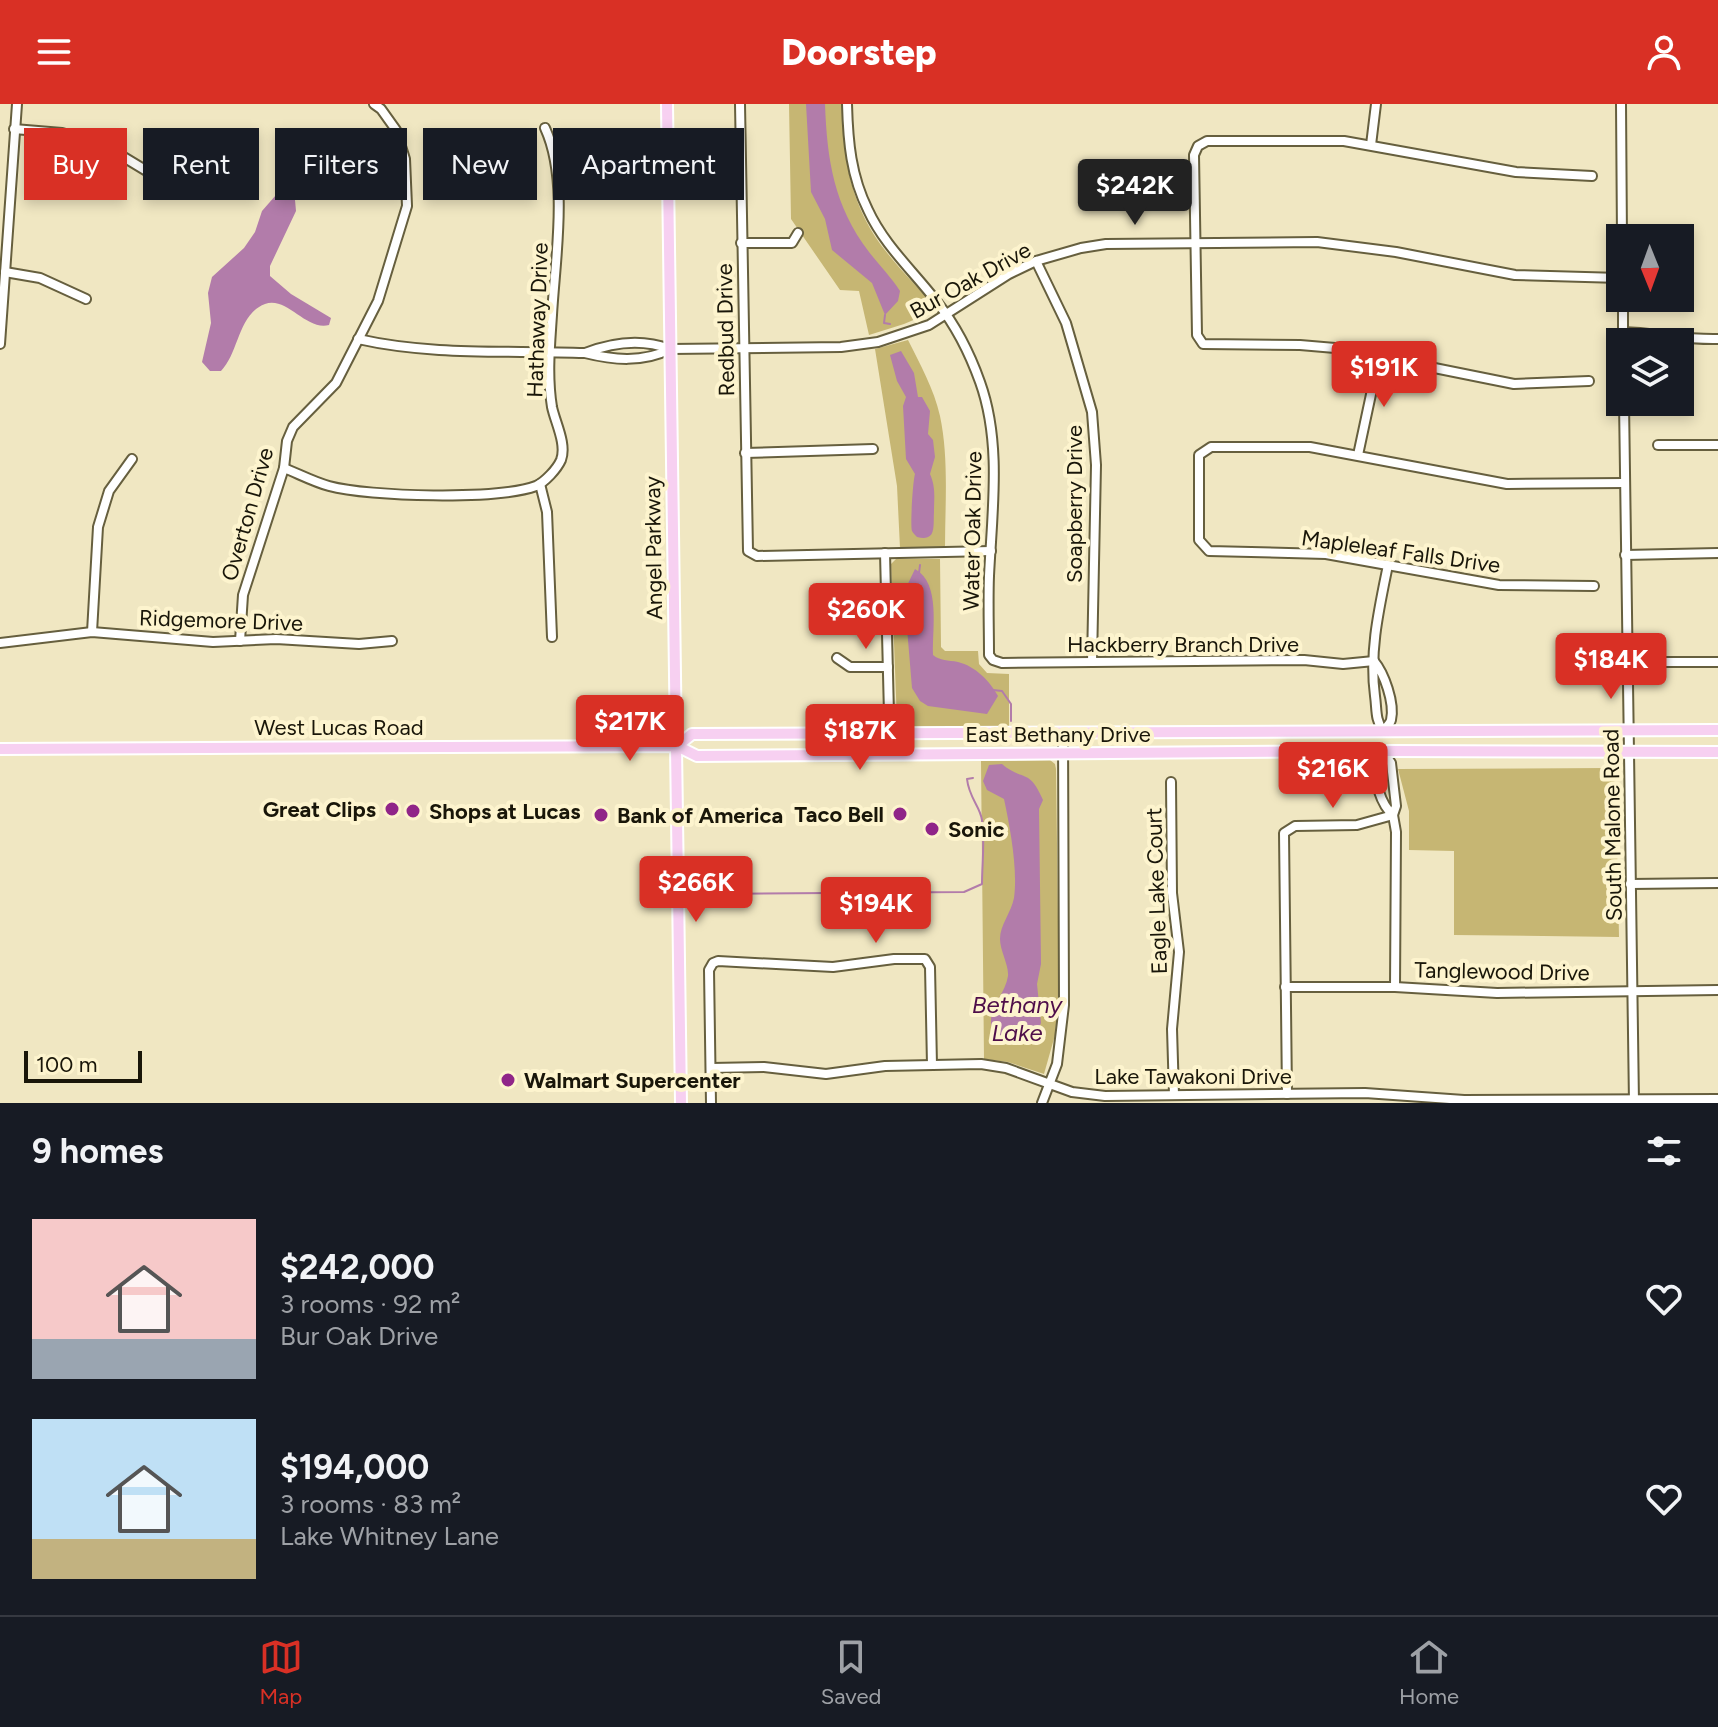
<!DOCTYPE html>
<meta charset="utf-8">
<style>
body{margin:0;font-family:Figtree,sans-serif;background:#20242c;color:#f1f3f6;height:100vh;display:flex;flex-direction:column;font-size:30px;white-space:nowrap}
*{box-sizing:border-box;margin:0}
p{font-size:26px;color:#9ea1a6}
.icon{flex:none;width:44px;height:44px;fill:none;stroke:currentColor;stroke-width:2;stroke-linecap:round;stroke-linejoin:round}
.map{position:relative;height:999px;overflow:hidden}
.sheet{display:flex;flex-direction:column;background:#171b24;flex:1}
.sheet>*{flex:none}
.banner{position:absolute;left:24px;top:24px;width:800px;height:72px;display:flex;gap:16px}
.needle{width:52px;rotate:179deg}
.tools{position:absolute;left:1606px;top:120px;display:grid;gap:16px}
.tools a{display:grid;place-items:center;width:88px;height:88px;border-radius:0px;background:#171b24;box-shadow:0 4px 12px #0003;font-size:40px}
.scale{position:absolute;left:24px;bottom:20px;width:118px;box-sizing:border-box;padding-left:8px;border:4px solid #191609;border-top:0;font-size:22px;line-height:28px;white-space:nowrap;color:#191609;-webkit-text-stroke:6px #fdf4ce;paint-order:stroke}
.price{position:absolute;translate:-50% -68px;padding:0 18px;border-radius:8px;background:#d93025;color:#fff;font-size:26px;line-height:52px;filter:drop-shadow(0 2px 4px #0008)}
.price::after{content:'';position:absolute;left:50%;top:48px;width:24px;height:18px;margin-left:-12px;background:inherit;clip-path:polygon(0 0,100% 0,50% 100%)}
.price.active{background:#222;color:#fff}
ul{padding:0;list-style:none}
li{display:flex;align-items:center;gap:24px;height:200px;padding:0 32px}
li span{display:grid;place-items:center;flex:none;width:224px;height:160px;border-radius:0px;color:#555}
li>.icon{margin-inline-start:auto}
span .icon{width:96px;height:96px;fill:#fffc;stroke-width:1}
li b{font-size:34px}
h2{display:flex;justify-content:space-between;align-items:center;height:96px;padding:0 32px;font-size:34px}
.chip{padding:0 28px;border-radius:0px;background:#171b24;box-shadow:0 4px 12px #0003;font-size:28px;line-height:72px}
.chip.active{background:#d93025;color:#fff}
header{display:flex;justify-content:space-between;align-items:center;height:104px;padding:0 32px;background:#d93025;color:#fff;font-size:36px;font-weight:800}
.tabs{display:flex;justify-content:space-around;align-items:center;height:112px;border-top:2px solid #363941;background:#171b24;font-size:22px;color:#9ea1a6}
.tabs a{display:grid;justify-items:center;gap:4px}
.tabs .active{color:#d93025}
.map>svg:first-child{display:block}
.green{fill:#c6b673}
.water{fill:#b27caa}
.lines{fill:none;stroke-linecap:round;stroke-linejoin:round}
.stream{stroke:#b27caa;stroke-width:2}
.minor-casing{stroke:#665f3e;stroke-width:12}
.major-casing{stroke:#fff;stroke-width:14}
.minor{stroke:#fff;stroke-width:8}
.major{stroke:#f7d0f1;stroke-width:10}
.poi-dot{fill:#902588;stroke:#fdf4ce;stroke-width:3}
.labels{text-anchor:middle;stroke-width:8;stroke-linejoin:round;paint-order:stroke}
.street-label{font-size:22px;fill:#191609;stroke:#fdf4ce}
.poi-label{font-size:22px;font-weight:bold;fill:#191609;stroke:#fdf4ce;text-anchor:start}
.water-label{font-size:24px;font-style:italic;fill:#4f0e4a;stroke:#fdf4ce}
</style>
<header><svg class="icon" aria-label="menu" viewBox="0 0 24 24"><path d="M4 6h16M4 12h16M4 18h16"/></svg>Doorstep<svg class="icon" aria-label="person" viewBox="0 0 24 24"><circle cx="12" cy="8" r="4"/><path d="M4 21q1-7 8-7t8 7"/></svg></header>
<div class="map">
<svg width="1718" height="999" viewBox="0 0 1718 999">
<rect width="100%" height="100%" fill="#f0e7c2"/>
<!-- green -->
<g class="green">
<path d="M789 0H842C843 56 851 105 888 150 902 168 918 183 933 201L930 209 904 220 869 231 859 187 840 186 791 115Z"/>
<path d="M908 236C920 260 934 285 940 312 949 354 945 401 945 444H900L897 382 875 245Z"/>
<polygon points="896,455 940,455 941,543 945,547 978,547 979,560 987,569 1009,570 1009,623 905,623 897,618 891,460"/>
<polygon points="1050,656 1055,660 1056,665 1059,889 1055,931 1044,970 1008,958 984,955 981,657"/>
<polygon points="1606,664 1616,680 1619,833 1454,831 1454,747 1409,746 1409,707 1398,665"/>
</g>
<!-- water -->
<g class="water">
<path d="M806 0H825C827 56 834 102 869 148 879 161 891 173 900 187L898 197 885 211 872 179 832 146 825 115 811 88Z"/>
<path d="M284 89 295 96 296 107 270 162V172L291 190 331 214 329 221C306 227 287 192 265 200 238 210 239 249 221 267H210L202 258 211 219 208 189 212 173 244 144 255 128 262 107 276 91Z"/>
<path d="M901 247 914 269 918 293H922L930 307 928 330 933 336 935 353 930 370C936 384 934 393 934 408 933 422 937 438 917 433 915 431 913 429 912 427 910 422 913 376 915 370L906 355 903 302 906 293 897 277 890 251Z"/>
<path d="M915 465C941 479 932 525 933 551 940 557 948 556 958 558 975 562 990 577 998 592L987 610 928 602 920 597 912 584 904 488Z"/>
<path d="M1002 660C1023 678 1029 663 1043 696L1039 705 1041 860 1037 880 1041 919 1035 933 1017 940 998 936C979 910 1004 896 1008 872 1009 861 1000 847 1000 835 1000 821 1011 809 1014 794 1018 766 1010 723 1004 695L987 686 983 677 989 661Z"/>
</g>
<g class="lines">
<!-- stream -->
<g class="stream">
<polyline points="885,211 884,219 890,220"/>
<polyline points="919,469 920,461"/>
<polyline points="993,586 1002,587 1011,600 1011,617"/>
<path d="M707 790 964 788 982 780C982 760 985 736 982 716 980 702 969 694 967 675L973 674"/>
</g>
<!-- minor casing -->
<g class="minor-casing">
<g id="minor">
<polyline points="740,0 748,447 757,452 991,447"/>
<path d="M847 0C848 38 851 72 868 106 884 141 914 168 937 198 956 222 970 250 980 278 1002 339 992 408 989 472 988 498 989 524 989 551L993 556 1002 559 1304 556 1343 560 1374 557"/>
<polyline points="1621,0 1622,134"/>
<polyline points="14,25 62,29 107,43 160,75"/>
<polyline points="1371,41 1376,0"/>
<polyline points="741,139 792,139 798,129"/>
<polyline points="1036,157 1066,219 1092,308 1096,361 1092,558"/>
<polyline points="5,168 40,174 86,195"/>
<polyline points="1623,194 1623,238"/>
<path d="M1623 228C1655 229 1686 236 1718 235"/>
<path d="M358 235C433 252 509 246 585 249"/>
<polyline points="0,240 17,0"/>
<path d="M670 245C643 259 613 256 585 249 613 238 641 234 670 245L841 243 878 238 929 221 1009 170 1036 157 1081 144 1106 140 1317 138 1396 148 1515 171 1620 174"/>
<polyline points="1589,277 1514,280 1335,244 1300,241 1203,240 1197,231 1194,51 1198,42 1207,37 1344,37 1516,68 1592,72"/>
<polyline points="1624,298 1634,999"/>
<polyline points="1658,341 1718,341"/>
<polyline points="745,349 873,345"/>
<polyline points="1358,351 1379,253"/>
<path d="M284 364C299 370 314 378 329 382 369 393 498 396 536 382 545 378 557 365 561 356 567 340 555 318 552 303 547 272 550 242 552 211 555 155 569 76 545 24"/>
<polyline points="540,380 547,408 552,533"/>
<polyline points="885,449 890,651"/>
<polyline points="1625,451 1718,449"/>
<polyline points="1594,482 1499,481 1326,450 1209,447 1199,436 1199,351 1211,343 1310,343 1507,380 1624,379"/>
<polyline points="92,528 98,423 109,387 132,355"/>
<polyline points="240,537 243,491 284,364 287,337 293,323 336,279 378,197 407,102 405,55 396,26 381,5 374,0"/>
<polyline points="0,539 92,528 213,538 276,535 359,540 392,537"/>
<polyline points="837,554 850,563 888,563"/>
<path d="M1374 557C1384 569 1395 599 1391 616 1390 620 1386 623 1383 627 1375 615 1377 606 1375 592 1369 548 1379 505 1388 461"/>
<polyline points="1657,558 1718,558"/>
<polyline points="1171,678 1172,789 1179,848 1172,925 1174,991"/>
<path d="M1393 711C1381 701 1373 675 1376 659 1377 655 1381 651 1383 647L1391 659 1396 702 1393 711 1396 728 1395 883"/>
<polyline points="1630,780 1718,779"/>
<polyline points="1285,883 1395,883 1497,889 1718,886"/>
<polyline points="711,964 764,963 826,970 885,962 981,960 1006,964 1072,988 1105,992 1365,989 1464,996 1718,995"/>
<polyline points="1287,990 1284,729 1295,722 1357,721 1393,711"/>
<polyline points="711,999 709,866 713,859 718,857 833,863 894,855 925,855 930,863 932,961"/>
<polyline points="1042,999 1057,960 1064,901 1063,629"/>
</g>
</g>
<!-- major casing -->
<g class="major-casing">
<g id="major">
<polyline points="667,0 681,999"/>
<polyline points="677,642 692,630 1718,626"/>
<polyline points="0,645 677,642 697,652 1390,647 1718,648"/>
</g>
</g>
<!-- minor -->
<use href="#minor" class="minor"/>
<!-- major -->
<use href="#major" class="major"/>
</g>
<!-- markers -->
<g class="poi-dot">
<circle cx="392" cy="705" r="8"/>
<circle cx="413" cy="707" r="8"/>
<circle cx="900" cy="710" r="8"/>
<circle cx="601" cy="711" r="8"/>
<circle cx="932" cy="725" r="8"/>
<circle cx="508" cy="976" r="8"/>
</g>
<g class="labels">
<!-- street labels -->
<g class="street-label">
<text transform="translate(970 176) rotate(-29)" y="8">Bur Oak Drive</text>
<text transform="translate(537 216) rotate(-88)" y="8">Hathaway Drive</text>
<text transform="translate(725 226) rotate(-91)" y="8">Redbud Drive</text>
<text transform="translate(1074 400) rotate(-90)" y="8">Soapberry Drive</text>
<text transform="translate(247 410) rotate(-74)" y="8">Overton Drive</text>
<text transform="translate(972 427) rotate(-89)" y="8">Water Oak Drive</text>
<text transform="translate(653 444) rotate(-91)" y="8">Angel Parkway</text>
<text transform="translate(1401 447) rotate(8)" y="8">Mapleleaf Falls Drive</text>
<text transform="translate(221 516) rotate(2)" y="8">Ridgemore Drive</text>
<text x="1183" y="548">Hackberry Branch Drive</text>
<text x="339" y="631">West Lucas Road</text>
<text x="1058" y="638">East Bethany Drive</text>
<text transform="translate(1612 721) rotate(-91)" y="8">South Malone Road</text>
<text transform="translate(1156 787) rotate(-92)" y="8">Eagle Lake Court</text>
<text transform="translate(1502 867) rotate(1)" y="8">Tanglewood Drive</text>
<text x="1193" y="980">Lake Tawakoni Drive</text>
</g>
<!-- poi labels -->
<g class="poi-label">
<text x="376" y="713" text-anchor="end">Great Clips</text>
<text x="429" y="715">Shops at Lucas</text>
<text x="884" y="718" text-anchor="end">Taco Bell</text>
<text x="617" y="719">Bank of America</text>
<text x="948" y="733">Sonic</text>
<text x="524" y="984">Walmart Supercenter</text>
</g>
<!-- water labels -->
<g class="water-label">
<text x="1017" y="909">Bethany<tspan x="1017" dy="28">Lake</tspan></text>
</g>
</g>
</svg>
<div class="tools">
<a><svg class="needle" viewBox="-14 -14 28 28"><path d="M0-13l5 13h-10z" fill="#e53935"/><path d="M0 13l5-13h-10z" fill="#9ea1a6"/></svg></a>
<a><svg class="icon" aria-label="layers" viewBox="0 0 24 24"><path d="M12 4l9 5-9 5-9-5zM3 14l9 5 9-5"/></svg></a>
</div>
<div class="scale">100 m</div>
<b class="price active" style="left:1135px;top:123px">$242K</b>
<b class="price" style="left:1384px;top:305px">$191K</b>
<b class="price" style="left:866px;top:547px">$260K</b>
<b class="price" style="left:1611px;top:597px">$184K</b>
<b class="price" style="left:630px;top:659px">$217K</b>
<b class="price" style="left:860px;top:668px">$187K</b>
<b class="price" style="left:1333px;top:706px">$216K</b>
<b class="price" style="left:696px;top:820px">$266K</b>
<b class="price" style="left:876px;top:841px">$194K</b>
<div class="banner">
<a class="chip active">Buy</a>
<a class="chip">Rent</a>
<a class="chip">Filters</a>
<a class="chip">New</a>
<a class="chip">Apartment</a>
</div>
</div>
<section class="sheet">
<h2>9 homes<svg class="icon" aria-label="filters" viewBox="0 0 24 24"><path d="M4 7h16M4 17h16"/><circle cx="9" cy="7" r="2"/><circle cx="15" cy="17" r="2"/></svg></h2>
<ul>
<li><span style="background:linear-gradient(#f6c9c9 75%,#9aa5b1 0)"><svg class="icon" aria-label="home" viewBox="0 0 24 24"><path d="M3 11l9-7 9 7M6 9v11h12V9"/></svg></span><div><b>$242,000</b><p>3 rooms · 92 m²</p><p>Bur Oak Drive</p></div><svg class="icon" aria-label="heart" viewBox="0 0 24 24"><path d="M12 20l-8-8c-3-5 5-10 8-4 3-6 11-1 8 4z"/></svg></li>
<li><span style="background:linear-gradient(#bfe0f5 75%,#c2b280 0)"><svg class="icon" aria-label="home" viewBox="0 0 24 24"><path d="M3 11l9-7 9 7M6 9v11h12V9"/></svg></span><div><b>$194,000</b><p>3 rooms · 83 m²</p><p>Lake Whitney Lane</p></div><svg class="icon" aria-label="heart" viewBox="0 0 24 24"><path d="M12 20l-8-8c-3-5 5-10 8-4 3-6 11-1 8 4z"/></svg></li>
</ul>
</section>
<nav class="tabs">
<a class="active"><svg class="icon" aria-label="map" viewBox="0 0 24 24"><path d="M3 6l6-2 6 2 6-2v14l-6 2-6-2-6 2zM9 4v14M15 6v14"/></svg>Map</a>
<a><svg class="icon" aria-label="saved" viewBox="0 0 24 24"><path d="M7 4h10v16l-5-4-5 4z"/></svg>Saved</a>
<a><svg class="icon" aria-label="home" viewBox="0 0 24 24"><path d="M3 11l9-7 9 7M6 9v11h12V9"/></svg>Home</a>
</nav>
